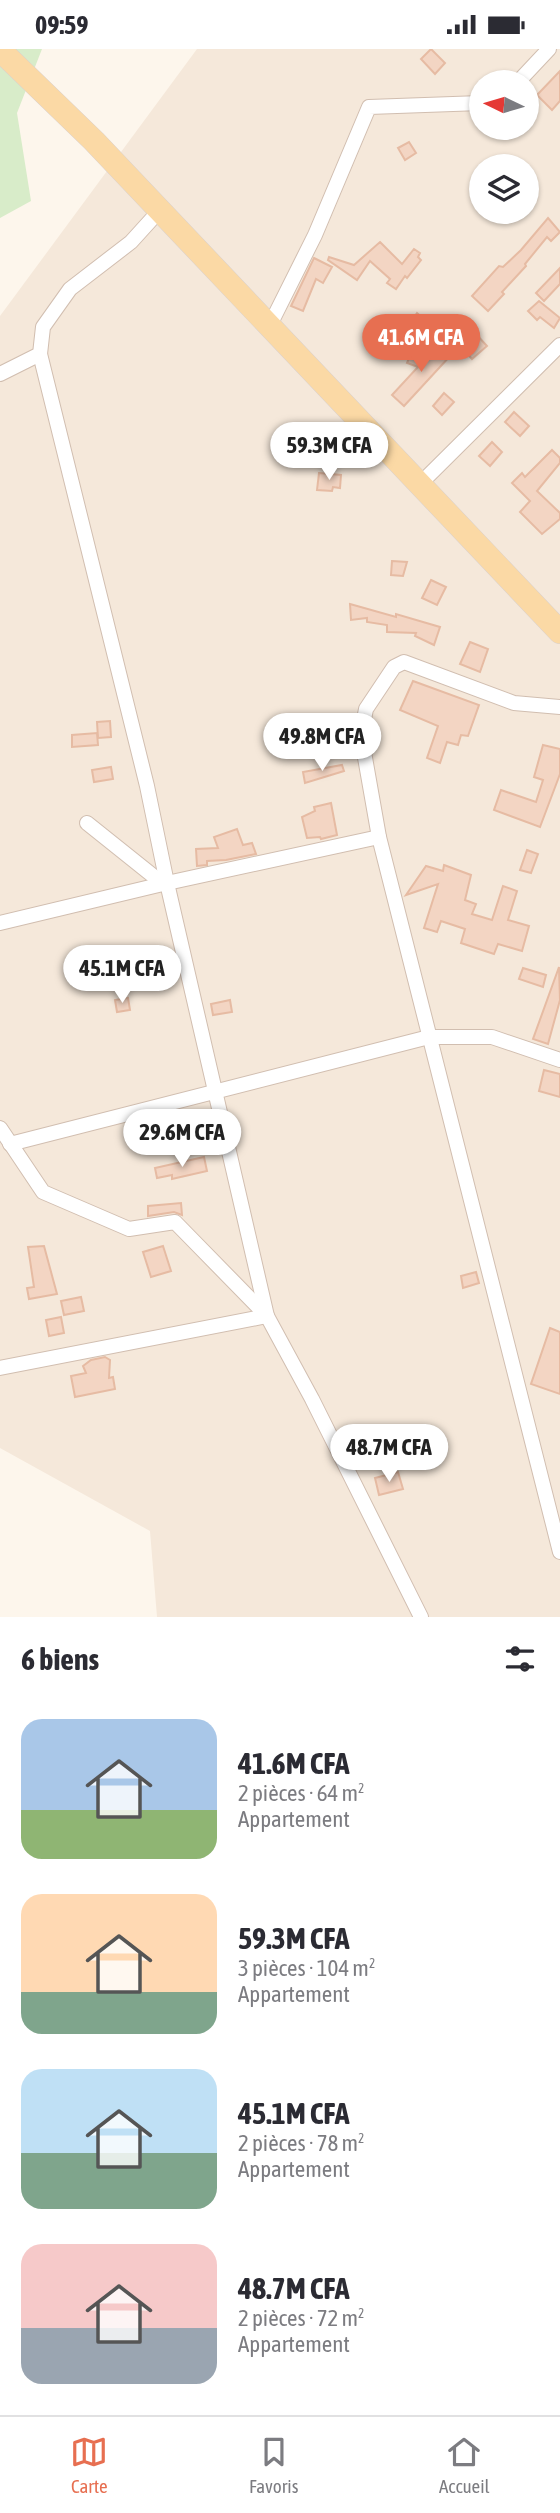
<!DOCTYPE html>
<html lang="fr">
<meta charset="utf-8">
<style>
body{margin:0;font-family:"Asap Condensed",sans-serif;background:#f2f2f3;color:#2b2b33;height:100vh;display:flex;flex-direction:column;font-size:26px;white-space:nowrap}
*{box-sizing:border-box;margin:0}
p{font-size:23px;color:#7c7c81}
.icon{flex:none;width:38px;height:38px;fill:none;stroke:currentColor;stroke-width:2;stroke-linecap:round;stroke-linejoin:round}
.map{position:relative;height:1568px;overflow:hidden}
.sheet{display:flex;flex-direction:column;background:#fff;flex:1}
.sheet>*{flex:none}
.needle{width:46px;rotate:275deg}
.tools{position:absolute;left:469px;top:21px;display:grid;gap:14px}
.tools a{display:grid;place-items:center;width:70px;height:70px;border-radius:50%;background:#fff;box-shadow:0 2px 5px #0004;font-size:35px}
.price{position:absolute;translate:-50% -60px;padding:0 16px;border-radius:24px;background:#fff;color:#222;font-size:23px;line-height:46px;filter:drop-shadow(0 2px 4px #0008)}
.price::after{content:'';position:absolute;left:50%;top:42px;width:21px;height:16px;margin-left:-10px;background:inherit;clip-path:polygon(0 0,100% 0,50% 100%)}
.price.active{background:#e76f51;color:#fff}
ul{padding:0;list-style:none}
li{display:flex;align-items:center;gap:21px;height:175px;padding:0 21px}
li span{display:grid;place-items:center;flex:none;width:196px;height:140px;border-radius:21px;color:#555}
li>.icon{margin-inline-start:auto}
span .icon{width:84px;height:84px;fill:#fffc;stroke-width:1}
li b{font-size:30px}
h2{display:flex;justify-content:space-between;align-items:center;height:84px;padding:0 21px;font-size:30px}
.status{display:flex;justify-content:space-between;align-items:center;height:49px;padding:0 35px;background:#fff;direction:ltr}
.status svg{height:19px;fill:currentColor}
.dock{display:flex;justify-content:space-around;align-items:center;height:98px;border-top:2px solid #e1e1e2;background:#fff;font-size:19px;color:#7c7c81}
.dock a{display:grid;justify-items:center;gap:4px}
.dock .active{color:#e76f51}
.map>svg:first-child{display:block}
.residential{fill:#f5e8da;fill-rule:evenodd}
.green{fill:#d8ecc9}
.building{fill:#f3d5c3;stroke:#e6bba3;stroke-width:2}
.lines{fill:none;stroke-linecap:round;stroke-linejoin:round}
.street-casing{stroke:#d1beb0;stroke-width:16}
.primary-casing{stroke:#dad1cd;stroke-width:24}
.street{stroke:#fff;stroke-width:14}
.primary{stroke:#fbd9a5;stroke-width:23}
</style>
<div class="status"><b>09:59</b><svg viewBox="0 0 49 12"><path d="M0 12V9h3v3zM5 12V6h3v6zM10 12V3h3v9zM15 12V0h3v12zM26 1h20v11H26zM47 4h2v5h-2z"/></svg></div>
<div class="map">
<svg width="560" height="1568" viewBox="0 0 560 1568">
<rect width="100%" height="100%" fill="#fdf6ec"/>
<!-- residential -->
<path class="residential" d="M197 0H560V1568H157L150 1482 0 1399V267ZM481 33H527V79H481ZM481 117H527V163H481Z"/>
<!-- green -->
<polygon class="green" points="0,0 42,0 17,64 31,152 0,169"/>
<!-- building -->
<g class="building">
<polygon points="431,0 445,14 435,25 421,10"/>
<polygon points="560,22 560,52 552,61 537,46"/>
<polygon points="409,93 416,104 405,111 398,99"/>
<polygon points="548,169 560,183 551,192 547,188 525,215 526,217 502,243 504,245 488,262 472,247 499,217 503,218 521,201"/>
<polygon points="380,193 402,215 414,200 420,204 418,208 421,211 407,229 405,227 396,240 387,234 390,230 370,212 357,231 328,211 329,208 354,216"/>
<polygon points="314,209 332,218 323,234 316,230 303,262 291,257"/>
<polygon points="560,219 560,235 544,252 536,244"/>
<polygon points="539,252 560,269 554,279 540,268 537,271 528,262"/>
<polygon points="417,264 429,275 422,283 418,280 396,294 392,288 411,273"/>
<polygon points="475,284 487,297 472,310 461,298"/>
<polygon points="439,295 451,306 404,357 392,346 418,318 407,314 412,302 423,313"/>
<polygon points="444,344 454,353 442,366 433,357"/>
<polygon points="514,363 529,377 520,387 505,373"/>
<polygon points="317,385 337,391 334,404 313,398"/>
<polygon points="492,393 502,403 490,417 479,407"/>
<polygon points="552,401 560,409 560,414 537,442 560,464 560,470 542,485 520,463 530,452 512,434 522,424 525,428"/>
<polygon points="319,424 341,426 340,439 333,438 332,442 317,441"/>
<polygon points="392,512 407,513 403,527 391,526"/>
<polygon points="431,531 446,538 437,556 422,549"/>
<polygon points="350,555 396,568 396,565 440,578 434,596 415,587 416,584 387,583 387,576 367,573 367,569 351,571"/>
<polygon points="470,593 488,600 480,623 460,615"/>
<polygon points="413,632 479,656 468,687 461,686 458,696 447,693 440,714 427,709 438,677 400,661"/>
<polygon points="110,672 111,688 98,689 97,673"/>
<polygon points="97,684 98,696 72,698 72,686"/>
<polygon points="543,696 560,700 560,725 540,778 494,761 501,741 536,753 543,731 534,728"/>
<polygon points="342,716 344,722 305,734 303,723"/>
<polygon points="111,718 113,730 94,733 92,721"/>
<polygon points="331,754 337,786 321,790 320,788 307,789 302,768 315,762 314,758"/>
<polygon points="237,780 243,796 252,794 256,805 226,811 207,812 207,816 197,817 196,800 218,799 214,788"/>
<polygon points="527,801 538,805 531,824 520,821"/>
<polygon points="444,816 471,826 465,851 476,855 472,865 492,871 503,837 517,842 508,871 529,877 522,902 498,895 494,905 461,894 465,880 441,872 437,883 424,879 438,835 406,846 426,817 443,822"/>
<polygon points="559,918 560,951 548,995 533,990"/>
<polygon points="523,919 546,926 543,938 519,930"/>
<polygon points="128,949 130,961 117,963 115,951"/>
<polygon points="230,951 232,963 213,966 211,955"/>
<polygon points="544,1021 560,1025 560,1048 539,1042"/>
<polygon points="204,1108 207,1122 172,1130 172,1126 157,1129 155,1119"/>
<polygon points="181,1154 182,1166 174,1163 148,1167 148,1157"/>
<polygon points="44,1197 57,1245 29,1250 27,1239 34,1238 28,1198"/>
<polygon points="163,1197 171,1222 151,1228 143,1203"/>
<polygon points="476,1223 479,1234 463,1239 461,1227"/>
<polygon points="81,1248 84,1262 64,1266 61,1252"/>
<polygon points="61,1268 64,1284 49,1287 46,1271"/>
<polygon points="550,1279 560,1283 560,1345 531,1335"/>
<polygon points="105,1308 110,1311 109,1329 113,1328 115,1340 75,1348 71,1327 86,1324 83,1317 91,1311"/>
<polygon points="398,1423 403,1440 379,1446 375,1429"/>
</g>
<g class="lines">
<!-- street casing -->
<g class="street-casing">
<g id="street">
<polyline points="518,33 549,0"/>
<polyline points="270,276 315,186 369,58 481,54"/>
<polyline points="0,325 40,305 43,278 70,240 131,193 160,161"/>
<polyline points="421,434 560,296"/>
<polyline points="560,658 514,654 404,613 394,618 366,660 361,686 379,788 560,1503"/>
<polyline points="87,774 157,830 167,834"/>
<polyline points="0,874 167,834 379,788"/>
<polyline points="0,1079 43,1143 129,1180 175,1173 267,1267 312,1350 421,1568"/>
<polyline points="10,1095 429,988 492,988 560,1011"/>
<polyline points="0,1319 267,1267 167,834 147,737 40,305"/>
</g>
</g>
<!-- primary casing -->
<g class="primary-casing">
<polyline id="primary" points="0,1 94,92 560,583"/>
</g>
<!-- street -->
<use href="#street" class="street"/>
<!-- primary -->
<use href="#primary" class="primary"/>
</g>
</svg>
<div class="tools">
<a><svg class="needle" viewBox="-14 -14 28 28"><path d="M0-13l5 13h-10z" fill="#e53935"/><path d="M0 13l5-13h-10z" fill="#7c7c81"/></svg></a>
<a><svg class="icon" aria-label="layers" viewBox="0 0 24 24"><path d="M12 4l9 5-9 5-9-5zM3 14l9 5 9-5"/></svg></a>
</div>
<b class="price active" style="left:421px;top:325px">41.6M CFA</b>
<b class="price" style="left:329px;top:433px">59.3M CFA</b>
<b class="price" style="left:322px;top:724px">49.8M CFA</b>
<b class="price" style="left:122px;top:956px">45.1M CFA</b>
<b class="price" style="left:182px;top:1120px">29.6M CFA</b>
<b class="price" style="left:389px;top:1435px">48.7M CFA</b>
</div>
<section class="sheet">
<h2>6 biens<svg class="icon" aria-label="filters" viewBox="0 0 24 24"><path d="M4 7h16M4 17h16"/><circle cx="9" cy="7" r="2"/><circle cx="15" cy="17" r="2"/></svg></h2>
<ul>
<li><span style="background:linear-gradient(#a9c7e8 65%,#8fb573 0)"><svg class="icon" aria-label="home" viewBox="0 0 24 24"><path d="M3 11l9-7 9 7M6 9v11h12V9"/></svg></span><div><b>41.6M CFA</b><p>2 pièces · 64 m²</p><p>Appartement</p></div></li>
<li><span style="background:linear-gradient(#ffd9b3 70%,#7fa58c 0)"><svg class="icon" aria-label="home" viewBox="0 0 24 24"><path d="M3 11l9-7 9 7M6 9v11h12V9"/></svg></span><div><b>59.3M CFA</b><p>3 pièces · 104 m²</p><p>Appartement</p></div></li>
<li><span style="background:linear-gradient(#bfe0f5 60%,#7fa58c 0)"><svg class="icon" aria-label="home" viewBox="0 0 24 24"><path d="M3 11l9-7 9 7M6 9v11h12V9"/></svg></span><div><b>45.1M CFA</b><p>2 pièces · 78 m²</p><p>Appartement</p></div></li>
<li><span style="background:linear-gradient(#f6c9c9 60%,#9aa5b1 0)"><svg class="icon" aria-label="home" viewBox="0 0 24 24"><path d="M3 11l9-7 9 7M6 9v11h12V9"/></svg></span><div><b>48.7M CFA</b><p>2 pièces · 72 m²</p><p>Appartement</p></div></li>
</ul>
</section>
<nav class="dock">
<a class="active"><svg class="icon" aria-label="map" viewBox="0 0 24 24"><path d="M3 6l6-2 6 2 6-2v14l-6 2-6-2-6 2zM9 4v14M15 6v14"/></svg>Carte</a>
<a><svg class="icon" aria-label="saved" viewBox="0 0 24 24"><path d="M7 4h10v16l-5-4-5 4z"/></svg>Favoris</a>
<a><svg class="icon" aria-label="home" viewBox="0 0 24 24"><path d="M3 11l9-7 9 7M6 9v11h12V9"/></svg>Accueil</a>
</nav>
